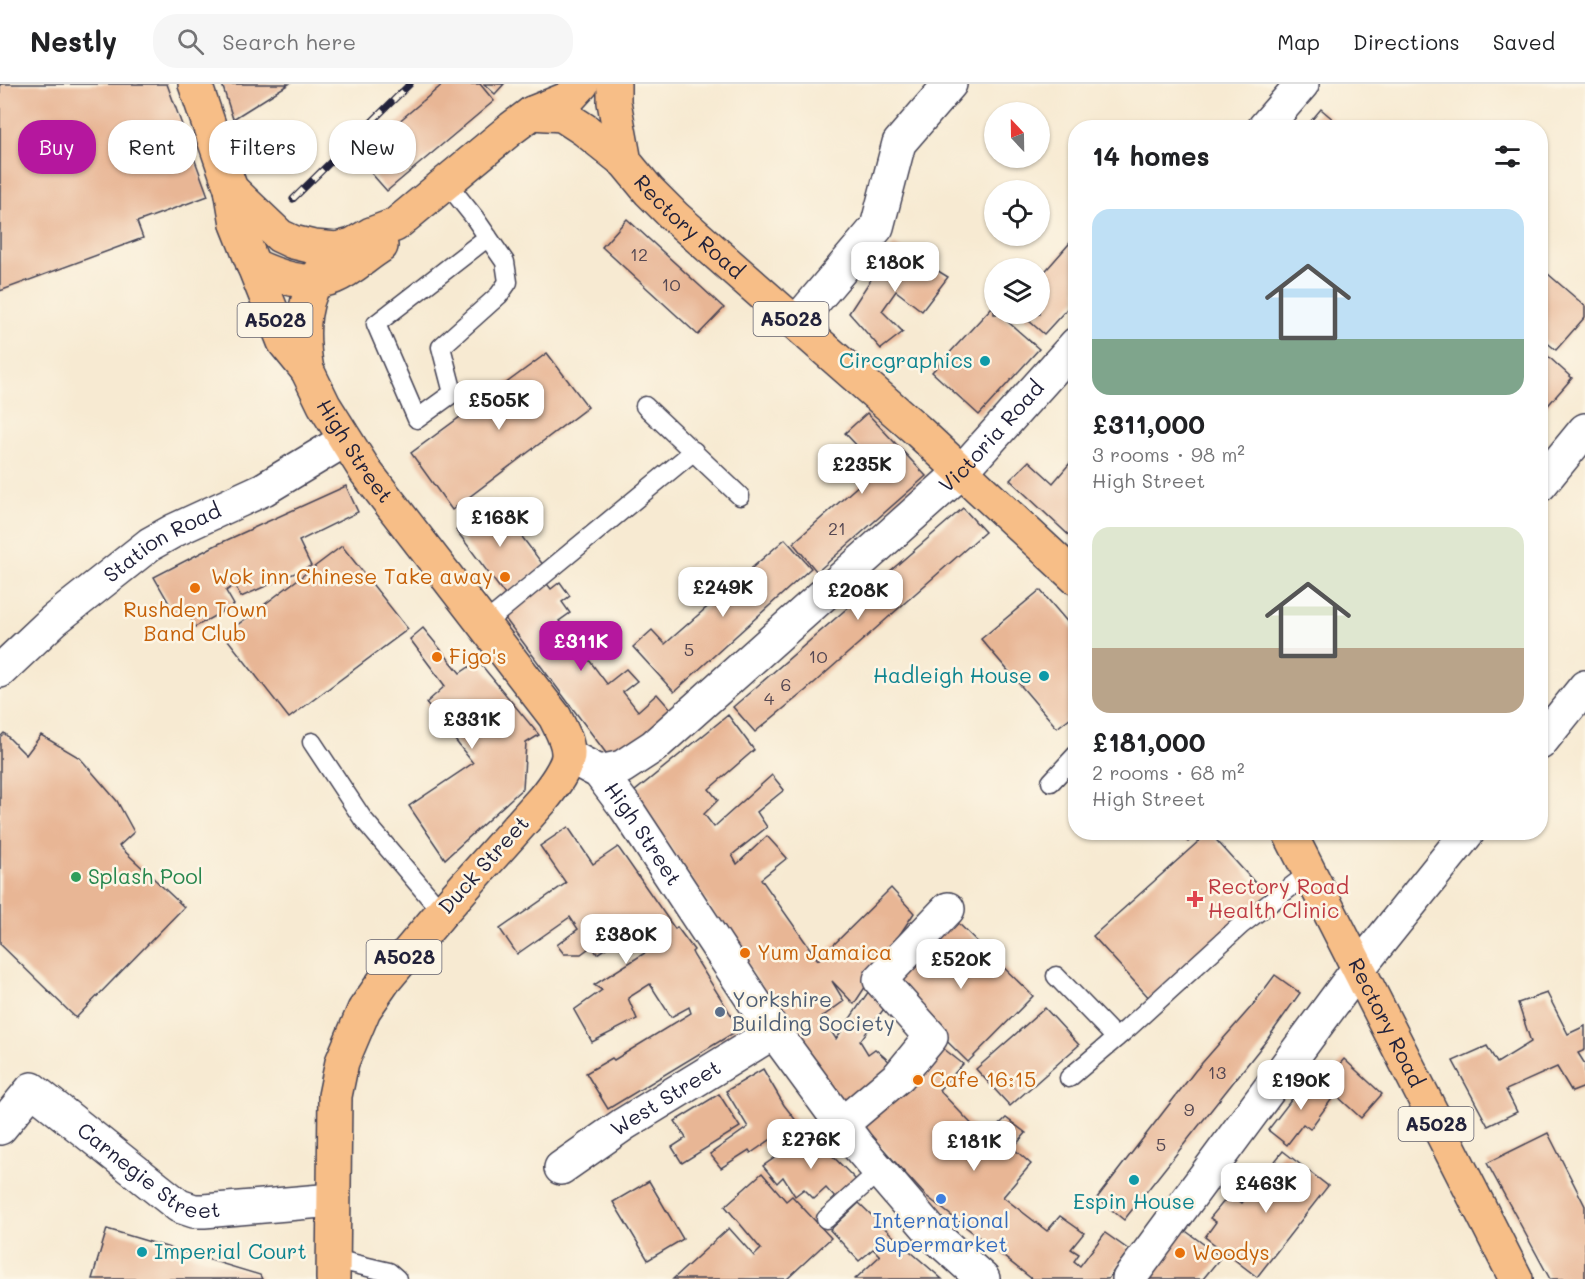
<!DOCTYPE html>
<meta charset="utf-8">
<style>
body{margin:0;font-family:Mali,sans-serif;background:#f6f6f6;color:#202124;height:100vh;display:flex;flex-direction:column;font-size:22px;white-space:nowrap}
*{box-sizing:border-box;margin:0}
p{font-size:20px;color:#757577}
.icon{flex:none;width:33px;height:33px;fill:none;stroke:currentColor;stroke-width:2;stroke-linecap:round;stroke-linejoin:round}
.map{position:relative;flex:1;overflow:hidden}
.side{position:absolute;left:1068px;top:36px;width:480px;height:720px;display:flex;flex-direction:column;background:#fff;border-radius:24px;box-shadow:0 2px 4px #0004}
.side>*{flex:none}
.banner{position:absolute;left:18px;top:36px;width:570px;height:54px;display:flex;gap:12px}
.needle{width:39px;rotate:338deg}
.controls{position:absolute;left:984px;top:18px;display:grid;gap:12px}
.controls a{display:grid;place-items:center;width:66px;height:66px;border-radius:50%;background:#fff;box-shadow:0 2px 4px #0004;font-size:30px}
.price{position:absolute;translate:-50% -51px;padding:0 14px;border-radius:12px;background:#fff;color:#222;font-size:20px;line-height:39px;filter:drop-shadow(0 2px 3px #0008)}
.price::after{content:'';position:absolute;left:50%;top:36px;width:18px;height:14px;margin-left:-9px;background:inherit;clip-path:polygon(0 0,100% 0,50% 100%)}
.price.on{background:#b5179e;color:#fff}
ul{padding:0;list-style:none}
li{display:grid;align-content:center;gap:12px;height:318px;padding:0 24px}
li span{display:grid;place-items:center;height:186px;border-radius:18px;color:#555}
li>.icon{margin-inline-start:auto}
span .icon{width:108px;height:108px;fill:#fffc;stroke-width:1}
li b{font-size:26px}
h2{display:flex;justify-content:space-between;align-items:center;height:72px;padding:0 24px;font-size:26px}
.tag{padding:0 21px;border-radius:24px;background:#fff;box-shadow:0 2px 4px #0004;font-size:21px;line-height:54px}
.tag.on{background:#b5179e;color:#fff}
header{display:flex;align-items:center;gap:36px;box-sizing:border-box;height:84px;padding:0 30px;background:#fff;border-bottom:2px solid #e0e0e0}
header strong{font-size:28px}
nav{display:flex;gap:33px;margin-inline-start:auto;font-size:21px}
.search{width:420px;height:54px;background:#f6f6f6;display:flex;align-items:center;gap:15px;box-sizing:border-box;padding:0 21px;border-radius:24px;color:#757577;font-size:22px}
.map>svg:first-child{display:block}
.building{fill:#e8b695}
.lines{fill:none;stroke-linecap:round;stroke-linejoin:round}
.lane-casing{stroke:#424052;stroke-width:21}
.street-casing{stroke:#424052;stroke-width:36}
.primary-casing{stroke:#424052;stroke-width:36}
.lane{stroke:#fff;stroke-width:18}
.street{stroke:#fff;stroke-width:33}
.primary{stroke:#f7be87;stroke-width:33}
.rail-casing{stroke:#22223b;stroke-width:7}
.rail{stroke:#fcf5e5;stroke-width:4.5;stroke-dasharray:14;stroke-linecap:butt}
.culture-dot{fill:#0f9aa8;stroke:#fcf5e5;stroke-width:2}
.food-dot{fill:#e8710a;stroke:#fcf5e5;stroke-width:2}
.leisure-dot{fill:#2e9e5b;stroke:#fcf5e5;stroke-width:2}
.health-dot{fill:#e0444e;stroke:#fcf5e5;stroke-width:2}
.service-dot{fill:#5c6f8a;stroke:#fcf5e5;stroke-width:2}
.shop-dot{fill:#3f7fe0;stroke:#fcf5e5;stroke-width:2}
.labels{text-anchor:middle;stroke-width:5;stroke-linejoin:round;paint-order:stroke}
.number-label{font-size:18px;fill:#544752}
.shield{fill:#fcf5e5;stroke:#63616e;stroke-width:1.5}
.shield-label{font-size:20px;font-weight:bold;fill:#22223b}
.street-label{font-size:21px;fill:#22223b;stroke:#fcf5e5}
.culture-label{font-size:21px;fill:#0d838f;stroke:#fcf5e5;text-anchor:end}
.food-label{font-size:21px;fill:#c56008;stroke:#fcf5e5;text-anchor:start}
.leisure-label{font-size:21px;fill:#27864d;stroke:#fcf5e5;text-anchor:start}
.health-label{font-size:21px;fill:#be3a42;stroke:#fcf5e5;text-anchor:start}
.service-label{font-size:21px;fill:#4e5e75;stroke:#fcf5e5;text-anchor:start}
.shop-label{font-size:21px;fill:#366cbe;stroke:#fcf5e5}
</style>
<header>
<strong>Nestly</strong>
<div class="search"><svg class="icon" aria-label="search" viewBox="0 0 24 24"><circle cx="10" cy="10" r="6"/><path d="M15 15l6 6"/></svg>Search here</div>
<nav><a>Map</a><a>Directions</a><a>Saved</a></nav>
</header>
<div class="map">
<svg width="1585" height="1195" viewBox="0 0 1585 1195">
<rect width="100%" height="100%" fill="#fcf5e5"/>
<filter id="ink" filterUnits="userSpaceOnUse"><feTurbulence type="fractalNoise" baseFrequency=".0167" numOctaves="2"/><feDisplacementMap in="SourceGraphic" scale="12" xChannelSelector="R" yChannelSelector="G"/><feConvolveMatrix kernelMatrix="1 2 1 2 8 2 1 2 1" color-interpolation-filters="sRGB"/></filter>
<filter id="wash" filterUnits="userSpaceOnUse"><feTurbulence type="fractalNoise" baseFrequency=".008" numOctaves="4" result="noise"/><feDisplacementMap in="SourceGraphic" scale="24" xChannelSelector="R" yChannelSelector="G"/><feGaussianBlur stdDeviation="1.35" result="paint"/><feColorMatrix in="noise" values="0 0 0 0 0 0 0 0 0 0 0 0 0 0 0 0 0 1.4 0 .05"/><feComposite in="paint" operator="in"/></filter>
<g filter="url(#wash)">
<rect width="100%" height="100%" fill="#f7ead2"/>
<g id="blocks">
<!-- building -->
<g class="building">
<polygon points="0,0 167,0 208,112 137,138 143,154 0,207"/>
<polygon points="222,0 289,0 233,35"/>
<polygon points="443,0 480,0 494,17 387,107 357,73"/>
<polygon points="484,0 504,0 495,10"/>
<polygon points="1321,25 1343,44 1305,44"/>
<polygon points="627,135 724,224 698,251 602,163"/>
<polygon points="1076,152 1076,215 1044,250 1021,230 1040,230 1040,193"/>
<polygon points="894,160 948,193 922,227 896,207 882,227 903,248 881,265 849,229"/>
<polygon points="1540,183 1585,222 1585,233 1556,266 1540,253"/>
<polygon points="992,223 994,225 994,230 999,230 1039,265 979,331 932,288"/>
<polygon points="1540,265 1572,294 1543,327 1540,325"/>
<polygon points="547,269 588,323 452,426 411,369"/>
<polygon points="867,329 926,392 817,488 793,459 878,384 845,349"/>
<polygon points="1076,372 1076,458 1010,396 1029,377 1053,399"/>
<polygon points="346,402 358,428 299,457 311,482 241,513 235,501 226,507 234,521 195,543 187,528 177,533 154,493 216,461"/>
<polygon points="495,417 544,482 505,511 456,446"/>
<polygon points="963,424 985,448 805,607 755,648 733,623"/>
<polygon points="785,455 811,484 674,608 633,563 652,546 665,560"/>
<polygon points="342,462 408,545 289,634 224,551"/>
<polygon points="544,496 551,505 560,498 570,512 562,518 570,529 559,537 576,559 591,547 599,557 583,568 607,600 626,585 637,597 623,608 638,627 657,610 672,627 622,670 606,669 501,529"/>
<polygon points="1040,506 1076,548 1076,629 1057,644 981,555"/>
<polygon points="423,544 460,589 478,577 539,651 526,659 523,704 445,775 409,722 473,679 426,619 445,602 410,555"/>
<polygon points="728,631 754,666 709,705 718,716 704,730 714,743 772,691 784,706 757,728 767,743 732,771 737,780 767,752 787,774 761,795 818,876 891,804 914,829 854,920 832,897 844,917 822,933 836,955 873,901 892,914 860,957 868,970 875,965 899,986 847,1032 634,708"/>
<polygon points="4,649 26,671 41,651 80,674 117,717 134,748 119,762 184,823 76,934 0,860 0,653"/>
<polygon points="568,743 593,780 618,763 675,845 677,843 694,866 692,868 694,872 740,945 608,1025 586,989 612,974 614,976 691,929 689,923 671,933 650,900 628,914 637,935 592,958 574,926 602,906 594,901 648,867 640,854 635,858 629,849 597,870 592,862 581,870 564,870 557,861 578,845 570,833 517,870 500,845 566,799 540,762"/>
<polygon points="1178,748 1197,748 1188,758"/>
<polygon points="1209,748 1267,812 1151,916 1093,852"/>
<polygon points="953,834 1033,912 968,978 888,899"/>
<polygon points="1275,891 1300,909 1266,957 1124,1136 1097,1114 1195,987 1252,922"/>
<polygon points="1547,909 1568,950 1585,942 1585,966 1578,969 1585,980 1585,1003 1572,1008 1557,983 1506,1006 1517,1028 1488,1042 1453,977 1487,962 1497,979 1531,958 1518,919"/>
<polygon points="1045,924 1079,961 1010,1022 976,985"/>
<polygon points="934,957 963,980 939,1006 985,1054 1006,1034 1026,1049 1013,1064 1031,1080 1003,1113 1047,1147 1060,1132 1084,1149 1071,1165 1079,1170 1074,1177 1080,1182 1105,1149 1129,1166 1108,1195 1032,1195 925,1111 854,1033"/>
<polygon points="1344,975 1382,1010 1361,1034 1323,999"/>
<polygon points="763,985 784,1021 804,1047 783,1060 776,1052 751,1069 749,1066 721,1084 710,1070 748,1043 726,1007"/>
<polygon points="1309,993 1334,1012 1310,1045 1303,1040 1287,1061 1268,1046"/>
<polygon points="719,1010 740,1043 682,1079 672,1063 686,1054 675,1037"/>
<polygon points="810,1049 859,1099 839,1118 826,1104 814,1115 804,1105 795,1112 783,1093 777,1099 763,1082"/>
<polygon points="1548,1049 1585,1122 1585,1195 1550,1195 1487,1079"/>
<polygon points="1283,1067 1328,1102 1257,1193 1205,1153 1216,1138 1210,1134 1230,1110 1242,1119"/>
<polygon points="762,1089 786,1117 792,1112 831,1154 787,1195 673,1195 729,1144 754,1172 761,1165 725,1122"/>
<polygon points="649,1097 683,1155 648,1176 613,1118"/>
<polygon points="859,1119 896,1155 942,1195 855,1195 880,1172 873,1165 859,1177 830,1146"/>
<polygon points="107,1145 260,1191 262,1195 92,1195"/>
<polygon points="1183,1145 1221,1173 1203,1195 1144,1195"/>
</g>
</g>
</g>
<g filter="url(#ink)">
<use href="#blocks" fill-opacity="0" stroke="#424052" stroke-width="1.5"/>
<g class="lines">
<!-- lane casing -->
<g class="lane-casing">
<g id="lane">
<polyline points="446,98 474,133 505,178 508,198 499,211 441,263 453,309 417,335 376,240 488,153"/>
<polyline points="645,322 740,412"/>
<polyline points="484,540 694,367"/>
<polyline points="312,658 363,735 442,828"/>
<polyline points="1051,698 1076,671"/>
<polyline points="1056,892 1116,954"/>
<polyline points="1069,994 1128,944 1241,841 1309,789"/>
<polyline points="826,1135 878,1088"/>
<polyline points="334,1175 389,1188 397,1195"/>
</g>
</g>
<!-- street casing -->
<g class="street-casing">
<g id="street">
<polyline points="1264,44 1302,0"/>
<polyline points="796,239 877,143 899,59 950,0"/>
<polyline points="1540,401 1585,346"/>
<path id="s1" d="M0 587 54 536 150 460 175 446 264 405 345 356"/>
<polyline points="1540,659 1585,603"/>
<path id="s2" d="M569 672 599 688 626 724 774 948 857 1061 935 1152 983 1195"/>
<path id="s3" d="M599 688 622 683 654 662 961 388 1076 260"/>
<polyline points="841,1041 899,992 931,953 880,896 948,825"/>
<path id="s4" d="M0 1044 32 1005 179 1122 194 1127H204L333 1116"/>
<path id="s5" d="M561 1084 624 1040 774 948"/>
<polyline points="1129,1195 1358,885 1468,748"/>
</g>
</g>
<!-- primary casing -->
<g class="primary-casing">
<g id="primary">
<path id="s6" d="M195 0 231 105 237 140 284 258 307 286 324 321 366 388 555 633C560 644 568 656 568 669 569 682 551 705 543 715L442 828 384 897 364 926 342 978 335 1012 333 1195"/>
<polyline points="614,0 614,18 625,78"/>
<path id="s7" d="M532 29 562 31 585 46 625 78 649 107 675 133 917 346 1076 494"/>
<polyline points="231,105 280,152 293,158 314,163 337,165 352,161 371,150 395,141 512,44 532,29 569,14 582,0"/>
<path d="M253 181C277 192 307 204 334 193 351 186 365 172 381 162"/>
<path d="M307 286C300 246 302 213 326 180"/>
<path id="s8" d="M1289 748 1516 1195"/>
</g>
</g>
<!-- lane -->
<use href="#lane" class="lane"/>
<!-- street -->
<use href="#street" class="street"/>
<!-- primary -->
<use href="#primary" class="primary"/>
<!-- rail casing -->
<g class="rail-casing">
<polyline id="rail" points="293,115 410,0"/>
</g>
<!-- rail -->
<use href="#rail" class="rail"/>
</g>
</g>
<!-- markers -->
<g class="culture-dot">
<circle cx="985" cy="277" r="6"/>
<circle cx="1044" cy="592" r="6"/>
<circle cx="1134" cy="1096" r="6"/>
<circle cx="142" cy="1168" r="6"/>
</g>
<g class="food-dot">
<circle cx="505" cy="493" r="6"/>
<circle cx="195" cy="504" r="6"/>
<circle cx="437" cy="573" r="6"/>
<circle cx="745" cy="869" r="6"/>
<circle cx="918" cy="996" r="6"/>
<circle cx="1180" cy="1169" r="6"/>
</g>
<circle class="leisure-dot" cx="76" cy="793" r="6"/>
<path class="health-dot" d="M1192 806h6v6h6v6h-6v6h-6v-6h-6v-6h6z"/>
<circle class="service-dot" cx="720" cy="928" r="6"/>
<circle class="shop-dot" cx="941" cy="1115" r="6"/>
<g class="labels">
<!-- number labels -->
<g class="number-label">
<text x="639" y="177">12</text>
<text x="671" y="207">10</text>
<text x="837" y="451">21</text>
<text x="689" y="572">5</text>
<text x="818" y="579">10</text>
<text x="786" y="607">6</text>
<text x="769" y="621">4</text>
<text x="1217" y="995">13</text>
<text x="1189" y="1032">9</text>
<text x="1161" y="1067">5</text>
</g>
<!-- shield labels -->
<g class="shield">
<rect x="753.5" y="218" width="75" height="34" rx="4.5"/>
<rect x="237.5" y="219" width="75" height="34" rx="4.5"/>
<rect x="366.5" y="856" width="75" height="34" rx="4.5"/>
<rect x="1398.5" y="1023" width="75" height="34" rx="4.5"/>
</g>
<g class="shield-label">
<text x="791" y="242">A5028</text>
<text x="275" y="243">A5028</text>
<text x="404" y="880">A5028</text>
<text x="1436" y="1047">A5028</text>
</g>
<!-- street labels -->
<g class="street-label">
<text dy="7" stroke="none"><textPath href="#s7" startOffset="200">Rectory Road</textPath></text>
<text dy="7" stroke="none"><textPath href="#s3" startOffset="520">Victoria Road</textPath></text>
<text dy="7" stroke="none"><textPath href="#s6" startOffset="404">High Street</textPath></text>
<text dy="7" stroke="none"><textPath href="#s1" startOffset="208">Station Road</textPath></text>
<text dy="7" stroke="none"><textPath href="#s2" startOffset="110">High Street</textPath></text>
<text transform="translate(484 781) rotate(-48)" y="7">Duck Street</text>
<text dy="7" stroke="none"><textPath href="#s8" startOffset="214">Rectory Road</textPath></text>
<text dy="7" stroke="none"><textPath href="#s5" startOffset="126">West Street</textPath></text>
<text dy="7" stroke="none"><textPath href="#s4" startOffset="196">Carnegie Street</textPath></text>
</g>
<!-- culture labels -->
<g class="culture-label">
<text x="973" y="284">Circgraphics</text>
<text x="1032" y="599">Hadleigh House</text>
<text x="1134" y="1125" text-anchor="middle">Espin House</text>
<text x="154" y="1175" text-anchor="start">Imperial Court</text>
</g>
<!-- food labels -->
<g class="food-label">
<text x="493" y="500" text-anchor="end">Wok inn Chinese Take away</text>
<text x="195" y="533" text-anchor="middle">Rushden Town<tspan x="195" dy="24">Band Club</tspan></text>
<text x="449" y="580">Figo's</text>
<text x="757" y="876">Yum Jamaica</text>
<text x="930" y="1003">Cafe 16:15</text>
<text x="1192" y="1176">Woodys</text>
</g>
<!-- leisure labels -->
<g class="leisure-label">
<text x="88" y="800">Splash Pool</text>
</g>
<!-- health labels -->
<g class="health-label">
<text x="1208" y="810">Rectory Road<tspan x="1208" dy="24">Health Clinic</tspan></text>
</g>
<!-- service labels -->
<g class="service-label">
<text x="732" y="923">Yorkshire<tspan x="732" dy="24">Building Society</tspan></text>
</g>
<!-- shop labels -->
<g class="shop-label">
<text x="941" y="1144">International<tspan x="941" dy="24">Supermarket</tspan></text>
</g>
</g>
</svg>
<div class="controls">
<a><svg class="needle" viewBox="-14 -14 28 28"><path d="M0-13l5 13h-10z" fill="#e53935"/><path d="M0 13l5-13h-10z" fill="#757577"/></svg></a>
<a><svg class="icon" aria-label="locate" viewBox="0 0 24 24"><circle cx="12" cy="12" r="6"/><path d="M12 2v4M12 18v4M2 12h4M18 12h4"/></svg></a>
<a><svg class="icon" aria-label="layers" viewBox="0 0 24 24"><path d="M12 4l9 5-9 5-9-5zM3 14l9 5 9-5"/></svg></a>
</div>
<b class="price" style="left:895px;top:209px">£180K</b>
<b class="price" style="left:499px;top:347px">£505K</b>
<b class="price" style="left:862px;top:411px">£235K</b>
<b class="price" style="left:500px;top:464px">£168K</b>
<b class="price" style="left:723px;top:534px">£249K</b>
<b class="price" style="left:858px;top:537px">£208K</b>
<b class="price on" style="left:581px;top:588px">£311K</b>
<b class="price" style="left:472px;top:666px">£331K</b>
<b class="price" style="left:626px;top:881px">£380K</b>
<b class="price" style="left:961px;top:906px">£520K</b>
<b class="price" style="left:1301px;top:1027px">£190K</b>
<b class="price" style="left:811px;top:1086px">£276K</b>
<b class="price" style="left:974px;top:1088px">£181K</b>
<b class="price" style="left:1266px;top:1130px">£463K</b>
<div class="banner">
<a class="tag on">Buy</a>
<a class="tag">Rent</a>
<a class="tag">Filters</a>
<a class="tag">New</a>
</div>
<section class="side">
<h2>14 homes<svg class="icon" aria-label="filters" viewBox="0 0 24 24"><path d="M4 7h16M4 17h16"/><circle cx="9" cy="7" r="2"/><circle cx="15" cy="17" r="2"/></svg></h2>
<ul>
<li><span style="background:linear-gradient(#bfe0f5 70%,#7fa58c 0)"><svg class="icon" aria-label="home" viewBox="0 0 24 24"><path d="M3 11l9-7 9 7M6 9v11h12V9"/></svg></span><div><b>£311,000</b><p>3 rooms · 98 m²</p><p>High Street</p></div></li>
<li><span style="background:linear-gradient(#dfe7d0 65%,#b9a48a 0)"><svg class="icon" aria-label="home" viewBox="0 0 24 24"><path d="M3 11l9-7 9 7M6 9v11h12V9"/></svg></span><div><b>£181,000</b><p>2 rooms · 68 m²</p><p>High Street</p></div></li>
</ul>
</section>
</div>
